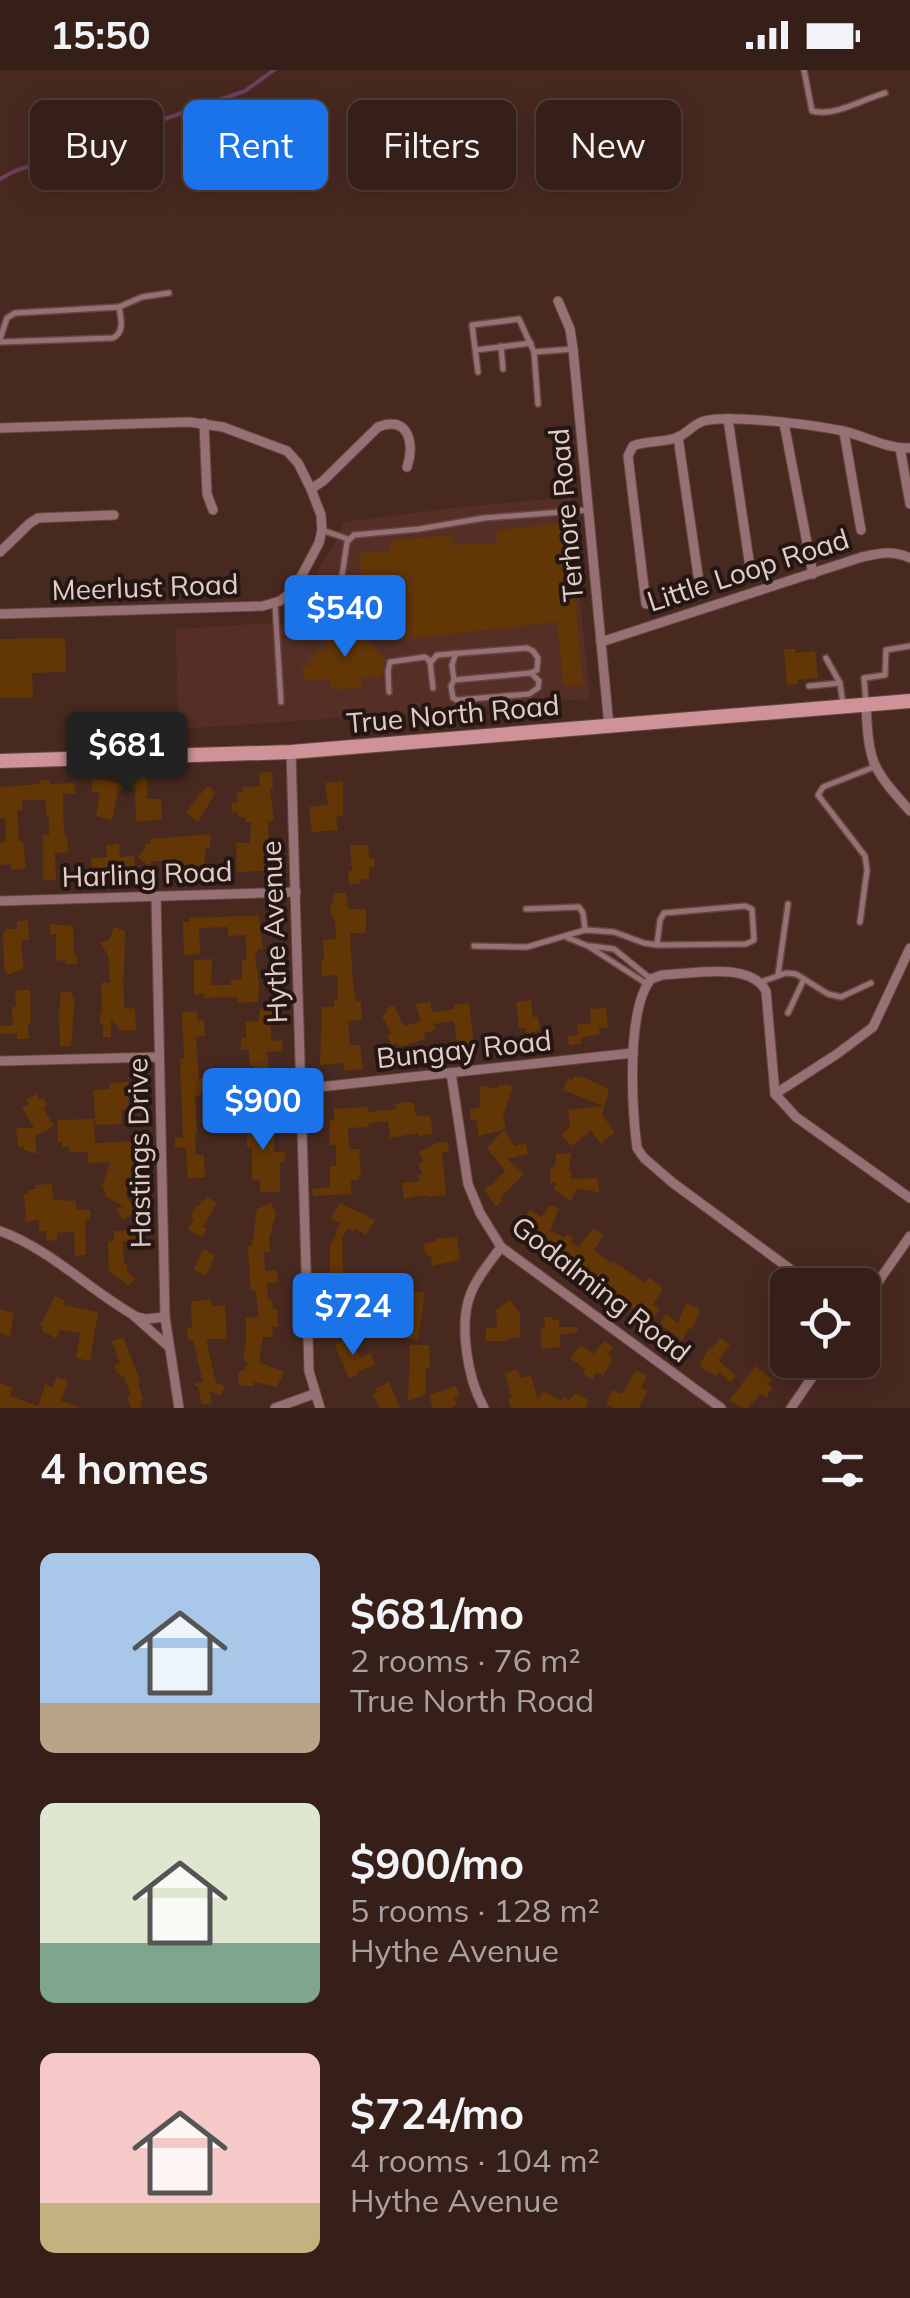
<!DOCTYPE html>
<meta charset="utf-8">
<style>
body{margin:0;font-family:Mulish,sans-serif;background:#3d2721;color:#f1f3f6;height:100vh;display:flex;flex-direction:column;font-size:38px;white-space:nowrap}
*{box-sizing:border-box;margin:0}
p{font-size:32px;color:#aaa2a2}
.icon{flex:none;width:55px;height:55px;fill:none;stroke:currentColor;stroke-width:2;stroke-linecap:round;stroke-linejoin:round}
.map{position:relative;height:1338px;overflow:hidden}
.panel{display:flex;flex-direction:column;background:#361f18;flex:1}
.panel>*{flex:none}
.hud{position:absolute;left:30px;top:30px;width:850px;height:90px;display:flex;gap:20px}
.fabs{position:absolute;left:770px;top:1198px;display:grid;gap:20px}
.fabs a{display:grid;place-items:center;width:110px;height:110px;border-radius:15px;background:#361f18;box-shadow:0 5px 25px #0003,0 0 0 2px #503d37;font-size:50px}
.price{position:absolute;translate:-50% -85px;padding:0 22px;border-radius:10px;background:#1a73e8;color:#fff;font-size:32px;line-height:65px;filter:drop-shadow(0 2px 5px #0008)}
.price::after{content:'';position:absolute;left:50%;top:60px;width:30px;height:22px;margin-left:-15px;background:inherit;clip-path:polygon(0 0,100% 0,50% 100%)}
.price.on{background:#222;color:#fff}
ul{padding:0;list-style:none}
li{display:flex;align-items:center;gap:30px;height:250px;padding:0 40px}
li span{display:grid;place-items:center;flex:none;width:280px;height:200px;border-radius:15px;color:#555}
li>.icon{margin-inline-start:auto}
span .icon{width:120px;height:120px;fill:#fffc;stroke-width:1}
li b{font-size:42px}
h2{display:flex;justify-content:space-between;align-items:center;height:120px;padding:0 40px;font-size:42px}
.pill{padding:0 35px;border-radius:15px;background:#361f18;box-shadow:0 5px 25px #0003,0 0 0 2px #503d37;font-size:35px;line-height:90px}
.pill.on{background:#1a73e8;color:#fff}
.status{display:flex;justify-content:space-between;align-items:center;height:70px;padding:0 50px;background:#361f18;direction:ltr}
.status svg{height:28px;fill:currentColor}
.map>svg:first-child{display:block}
.built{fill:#552f25}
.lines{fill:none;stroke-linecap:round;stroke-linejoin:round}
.stream{stroke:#723e59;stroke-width:4}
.building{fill:#633606}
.lane-casing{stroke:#64473e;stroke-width:8}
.street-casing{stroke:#64473e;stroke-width:11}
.secondary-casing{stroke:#64473e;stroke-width:16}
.lane{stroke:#967074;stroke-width:5}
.street{stroke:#967074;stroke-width:9}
.secondary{stroke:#ce9298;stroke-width:14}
.labels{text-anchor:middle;stroke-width:8;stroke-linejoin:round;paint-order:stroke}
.street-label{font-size:28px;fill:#e2cdc7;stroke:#241612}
</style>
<div class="status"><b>15:50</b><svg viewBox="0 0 49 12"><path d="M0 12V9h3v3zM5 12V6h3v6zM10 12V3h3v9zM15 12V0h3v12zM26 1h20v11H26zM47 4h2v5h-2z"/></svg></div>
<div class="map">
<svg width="910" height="1338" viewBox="0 0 910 1338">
<rect width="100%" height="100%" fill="#482920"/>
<!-- built -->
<polygon class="built" points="570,427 590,629 443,638 443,640 434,640 421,637 416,639 415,643 178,659 176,559 257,554 285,555 336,471 344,452 452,438"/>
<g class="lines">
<!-- stream -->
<polyline class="stream" points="0,109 15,101 245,21 274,0"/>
</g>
<!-- building -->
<g class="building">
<polygon points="568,452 583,615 564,616 557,552 398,570 397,540 370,544 375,568 364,568 360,483 391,481 390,471 451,465 456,475 497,473 497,461"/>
<polygon points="325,555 349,555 355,561 385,588 382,607 360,608 362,618 331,620 330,609 304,609 302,596 309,596 309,588 316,587 317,579 327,579"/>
<polygon points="65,568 66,602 32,603 33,628 0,628 0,569"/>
<polygon points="784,579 795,579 795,583 815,581 818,608 797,610 798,614 787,615"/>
<polygon points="127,700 130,707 147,706 147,729 161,729 162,749 136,752 135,717 119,720 119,717 112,750 96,746 100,723 91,721 93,709 118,713 118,701"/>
<polygon points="272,702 273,719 270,719 274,751 268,751 270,793 267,793 267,801 237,802 236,773 250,773 251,752 246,752 246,747 238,747 238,741 232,742 232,733 237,733 237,723 243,722 242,717 260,716 259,703"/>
<polygon points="40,710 50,710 50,714 75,713 75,724 63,724 64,765 67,765 68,782 55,783 56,810 43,810 43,765 49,765 49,748 47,748 45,730 22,730 23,740 17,740 19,771 23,771 26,799 11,800 11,794 0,795 0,773 6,772 5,748 0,748 0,717 40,714"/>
<polygon points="343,711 343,746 336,746 338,760 312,762 309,737 328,735 325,713"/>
<polygon points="207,716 216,722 198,752 186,742"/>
<polygon points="210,764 210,778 206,778 204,796 169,795 169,791 152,791 148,796 138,787 145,779 145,774 150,774 150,769"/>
<polygon points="119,774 120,787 134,786 136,805 92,807 91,788 107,787 106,775"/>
<polygon points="350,775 368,775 369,788 374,788 374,797 369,797 369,809 359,810 360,814 349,814 348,801 352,801"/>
<polygon points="333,823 346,823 348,839 366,839 366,863 350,863 353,914 356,931 361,931 362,950 348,951 350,975 360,975 363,999 344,1001 344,993 320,995 322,937 334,937 334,930 338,930 337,905 322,906 321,890 324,890 323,870 336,869 335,850 331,846 330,833 333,833"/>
<polygon points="244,846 259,846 263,879 257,879 257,884 255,884 259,914 258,932 237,933 237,927 204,928 204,924 194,925 194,890 212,889 211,915 231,915 231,910 242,909 242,891 247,890 245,865 228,866 228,857 199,858 200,884 184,885 183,852 190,852 190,848"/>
<polygon points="28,850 29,870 22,870 21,878 24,899 7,905 4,895 3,863 5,863 5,859 17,859 17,851"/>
<polygon points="50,854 73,856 74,885 77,885 77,894 65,894 65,890 56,891 56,864 50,864"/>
<polygon points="114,857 125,861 124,904 123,904 124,933 125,939 135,938 136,960 122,961 111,950 111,967 103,967 103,954 100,954 100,944 102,943 101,913 110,913 108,885 100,873 110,869"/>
<polygon points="15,920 30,920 31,954 28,954 29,969 17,969 17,964 0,964 0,956 13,955 12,937 16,937"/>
<polygon points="61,922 72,922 72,927 75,927 71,976 60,976 59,942"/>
<polygon points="531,930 533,947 538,947 540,961 526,963 526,959 519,958 516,932"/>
<polygon points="430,932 432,942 454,939 454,935 469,933 474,976 458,978 454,951 434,954 435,960 424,963 425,968 419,971 399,977 397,973 392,976 387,966 391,963 382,946 387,943 386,939 394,935 404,956 421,952 416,934"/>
<polygon points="261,937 275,940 271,956 271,971 282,970 283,981 267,982 271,1026 255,1027 254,996 250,996 249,980 241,980 241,968 246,968 246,952 258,951"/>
<polygon points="606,938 608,958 599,958 600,964 581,968 581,974 569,975 568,966 578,965 577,955 591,953 590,939"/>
<polygon points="197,941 197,950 204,950 205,966 196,967 199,1009 203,1008 204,1021 201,1021 201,1025 195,1026 197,1064 195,1064 196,1085 204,1085 205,1107 188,1109 186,1078 175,1077 175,1068 183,1068 180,989 184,989 182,942"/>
<polygon points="574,1006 579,1008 580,1006 609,1019 602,1045 615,1062 601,1074 591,1061 571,1076 561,1065 570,1057 568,1040 604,1036 563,1020 568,1008 572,1010"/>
<polygon points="128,1012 128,1040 122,1040 122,1054 95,1055 94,1020 110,1019 110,1013"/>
<polygon points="504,1014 513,1016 503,1046 506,1059 479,1066 476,1049 471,1050 470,1039 479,1038 481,1025 479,1024 481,1016 498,1019 499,1015 503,1016"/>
<polygon points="36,1024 40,1030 43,1028 47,1036 43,1038 54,1056 35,1066 37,1084 24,1080 24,1077 18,1077 16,1058 34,1058 22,1038 29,1034 26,1030"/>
<polygon points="408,1032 414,1033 416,1046 430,1045 433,1064 418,1066 418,1063 390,1068 388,1051 368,1053 369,1057 348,1058 349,1079 359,1079 361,1104 359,1104 359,1110 351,1110 351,1124 313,1126 312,1119 330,1117 330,1096 336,1096 336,1075 330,1075 329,1057 330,1050 333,1050 334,1047 334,1039 367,1037 368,1042 396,1039 395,1034"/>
<polygon points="261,1035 263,1066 274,1066 274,1082 285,1082 285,1092 280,1092 280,1122 260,1122 260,1110 252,1110 252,1077 247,1077 246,1036"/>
<polygon points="94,1049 95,1073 138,1071 140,1093 136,1093 135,1097 126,1125 133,1137 146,1136 136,1142 138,1146 134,1143 123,1150 116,1138 124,1137 105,1126 106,1123 102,1117 110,1092 88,1093 88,1082 69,1082 69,1076 62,1077 62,1072 58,1072 57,1050"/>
<polygon points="504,1060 515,1076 526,1073 528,1084 507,1089 524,1104 501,1127 503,1131 495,1136 484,1119 493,1114 505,1101 487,1078"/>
<polygon points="448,1072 449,1081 442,1082 446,1125 428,1127 427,1125 422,1127 422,1125 404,1129 402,1113 420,1111 418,1105 423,1105 418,1094 424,1091 419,1082 437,1073"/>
<polygon points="571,1083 569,1101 571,1100 571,1109 598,1108 599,1122 576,1119 571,1132 554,1119 556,1112 550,1113 551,1097 555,1097 556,1084"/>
<polygon points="51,1114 54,1130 76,1131 77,1140 90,1140 90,1149 85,1150 86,1185 75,1186 74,1161 57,1163 57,1170 47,1171 46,1161 39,1161 39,1150 26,1152 24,1124 28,1124 28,1120 35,1119 35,1115"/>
<polygon points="207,1127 217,1133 203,1157 207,1159 202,1167 188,1160 194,1149 190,1147 197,1135 199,1136 202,1130 205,1131"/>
<polygon points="271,1133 276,1144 270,1166 269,1166 270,1182 264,1182 265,1201 277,1200 278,1212 267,1213 268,1230 272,1229 273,1240 277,1239 278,1257 272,1257 273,1267 263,1267 259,1292 284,1302 277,1317 254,1312 254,1316 239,1316 238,1301 245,1301 244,1297 248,1295 243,1286 246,1271 246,1248 258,1247 256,1221 252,1221 250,1215 248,1176 252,1176 257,1139"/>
<polygon points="340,1133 375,1150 366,1165 355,1158 354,1162 348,1158 342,1168 344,1217 360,1216 361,1229 358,1228 359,1239 350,1239 351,1253 346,1254 347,1257 334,1258 334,1254 331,1254 330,1224 335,1224 334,1208 330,1209 330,1173 332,1173 340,1153 331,1148"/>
<polygon points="550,1135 559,1139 550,1161 565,1167 567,1164 573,1168 571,1172 578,1178 593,1158 603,1166 594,1180 611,1193 613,1191 645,1213 649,1207 663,1219 653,1234 660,1239 646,1258 636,1251 641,1245 624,1231 623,1233 614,1226 608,1236 596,1227 605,1216 591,1205 582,1215 572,1208 579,1199 567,1187 564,1191 561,1187 557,1193 550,1188 556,1179 528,1164 517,1154 530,1140 542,1147"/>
<polygon points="141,1160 141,1171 123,1172 124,1194 127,1194 127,1202 135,1208 129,1216 109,1201 108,1171 114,1171 114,1161"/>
<polygon points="457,1167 460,1190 432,1196 431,1186 428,1187 428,1183 425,1184 424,1174 436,1171 436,1169"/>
<polygon points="203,1179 215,1185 206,1206 194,1200"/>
<polygon points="406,1221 425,1222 418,1270 401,1268"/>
<polygon points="55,1226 65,1231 63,1235 98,1242 90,1291 76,1288 80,1263 60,1260 56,1268 42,1261 43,1257 40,1256"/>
<polygon points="211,1230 211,1236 225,1235 227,1269 206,1269 216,1313 225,1316 221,1326 209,1321 212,1333 202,1335 198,1317 193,1314 203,1312 193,1270 188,1270 187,1258 192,1257 191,1231"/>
<polygon points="510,1230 520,1243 520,1268 508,1268 507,1271 486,1271 486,1258 497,1258 496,1240"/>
<polygon points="686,1233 700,1239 692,1260 689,1258 682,1271 660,1253 666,1244 678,1253"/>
<polygon points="0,1239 14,1243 10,1266 0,1263"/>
<polygon points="544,1247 552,1247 553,1250 559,1250 559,1257 578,1257 578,1262 559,1265 561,1277 541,1279 541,1258 545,1258"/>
<polygon points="123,1267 140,1311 138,1312 143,1330 140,1331 142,1338 131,1338 127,1326 131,1326 124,1306 121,1307 119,1303 117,1304 115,1295 120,1294 112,1271"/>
<polygon points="351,1268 360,1287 370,1283 375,1295 357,1302 358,1304 349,1309 335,1275"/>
<polygon points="720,1268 730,1275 718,1290 736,1306 730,1312 719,1302 716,1306 699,1296 710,1276 712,1278"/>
<polygon points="605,1271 613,1278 608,1284 613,1288 603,1306 597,1302 592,1310 583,1303 585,1299 570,1288 581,1275 593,1284"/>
<polygon points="410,1275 429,1275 430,1298 426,1298 425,1325 408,1331"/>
<polygon points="755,1296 772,1309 767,1314 773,1317 766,1328 761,1324 747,1338 742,1338 730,1330"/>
<polygon points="517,1299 521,1308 531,1305 538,1330 544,1321 561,1331 564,1327 569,1330 576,1323 588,1330 586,1338 511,1338 508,1329 512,1328 505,1304"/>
<polygon points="636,1300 647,1305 641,1318 648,1321 639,1338 614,1338 606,1334 612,1320 622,1324"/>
<polygon points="56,1307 68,1311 61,1331 79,1336 78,1338 0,1338 0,1313 13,1318 10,1326 38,1336 45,1314 53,1317"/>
<polygon points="389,1312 397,1331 400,1338 380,1338 373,1324 377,1322 376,1318"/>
<polygon points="456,1316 460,1326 454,1328 457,1335 451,1338 433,1338 429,1325"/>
</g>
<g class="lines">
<!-- lane casing -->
<g class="lane-casing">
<g id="lane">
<path d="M804 0 812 41C835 47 863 29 885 23"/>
<polyline points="0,269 7,248 15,243 119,237 142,227 169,223"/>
<path d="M0 272 113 268C125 262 121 248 119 237"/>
<polyline points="501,276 503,299"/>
<polyline points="476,280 531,273"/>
<polyline points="534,282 573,279"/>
<polyline points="478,302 472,255 519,249 534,282 538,334"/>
<polyline points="322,460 348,469"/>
<polyline points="339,526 347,472 354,465 419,459 484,448 588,440"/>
<polyline points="275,534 281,632"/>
<polyline points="826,588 840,613 843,634"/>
<polyline points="430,593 437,585 527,578 533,581 538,588 537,600 531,603 454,610 452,595 456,583"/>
<polyline points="454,610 451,616 453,628 457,630 529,624 538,618 539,611 531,603"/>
<polyline points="809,616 840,613"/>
<polyline points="389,622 388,601 390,592 425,587 430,591 433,618"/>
<polyline points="866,633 864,608 885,605 886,580 910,576"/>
<polyline points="526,839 579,837 583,843 585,859"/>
<polyline points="860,852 867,800 865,786 818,725 823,717 874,697"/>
<polyline points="568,868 588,876 647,914"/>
<polyline points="474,876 527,877 585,860 614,862 644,873 657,875 746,874 754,870 752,839 745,836 664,843 660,850 657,875"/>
<polyline points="591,876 614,879 651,909"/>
<polyline points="778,905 788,834"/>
<polyline points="761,912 786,903 796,904 828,924 841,927 871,913"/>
<polyline points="788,943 804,909"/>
</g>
</g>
<!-- street casing -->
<g class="street-casing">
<g id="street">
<polyline points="558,231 570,259 573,279 609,656"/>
<polyline points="728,349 750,497"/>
<polyline points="204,353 207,424 213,440"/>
<polyline points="784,353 813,504"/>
<polyline points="0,358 189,352 223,357 287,381 298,393 311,419 321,445 322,460 319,473 294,520 280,531 263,536 0,544"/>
<polyline points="844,362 861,460"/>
<polyline points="678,367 698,505"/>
<polyline points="900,378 910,434"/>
<path d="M311 419 323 411 378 357C409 344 415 375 407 397"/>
<polyline points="0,482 30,453 38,448 114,445"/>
<path d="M646 534 628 386 633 376C647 370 665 373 678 367 688 363 693 354 704 351 729 344 815 355 843 361 865 366 887 379 910 378"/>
<path d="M601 572 862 487C880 483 893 480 910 488"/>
<path d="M866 635C869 694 871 697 910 741"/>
<polyline points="291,682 309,1301 320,1338"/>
<polyline points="156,826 165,1247 179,1338"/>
<polyline points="0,831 296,822"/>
<polyline points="0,991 159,987"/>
<polyline points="451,1003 468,1114 480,1143 501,1177 721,1338"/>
<polyline points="301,1019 633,983"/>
<polyline points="775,1024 837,984 873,957 910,878"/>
<path d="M0 1161C52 1180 90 1221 137 1247L146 1249 165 1247"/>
<path d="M812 1215 673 1113 644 1088 637 1078C632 1038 626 940 651 909L662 905C691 904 750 891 766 921L775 1024 796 1047 910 1128"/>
<polyline points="862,1235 910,1166"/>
<polyline points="134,1246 169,1277"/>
<polyline points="275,1338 314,1324"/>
<path d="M484 1338C468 1310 458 1254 471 1223 477 1207 490 1192 501 1177"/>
<polyline points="791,1338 824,1290"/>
</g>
</g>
<!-- secondary casing -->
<g class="secondary-casing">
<polyline id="secondary" points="0,691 291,682 910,631"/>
</g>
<!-- lane -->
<use href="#lane" class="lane"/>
<!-- street -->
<use href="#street" class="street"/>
<!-- secondary -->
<use href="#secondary" class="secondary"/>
</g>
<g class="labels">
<!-- street labels -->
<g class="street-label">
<text transform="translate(566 445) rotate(-95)" y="10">Terhore Road</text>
<text transform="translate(748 500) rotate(-18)" y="10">Little Loop Road</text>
<text transform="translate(145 517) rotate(-2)" y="10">Meerlust Road</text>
<text transform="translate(453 644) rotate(-5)" y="10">True North Road</text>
<text transform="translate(147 804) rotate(-2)" y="10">Harling Road</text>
<text transform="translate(274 862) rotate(-92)" y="10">Hythe Avenue</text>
<text transform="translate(464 979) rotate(-6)" y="10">Bungay Road</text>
<text transform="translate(139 1083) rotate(-91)" y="10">Hastings Drive</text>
<text transform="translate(601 1219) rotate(38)" y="10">Godalming Road</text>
</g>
</g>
</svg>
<div class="fabs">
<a><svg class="icon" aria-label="locate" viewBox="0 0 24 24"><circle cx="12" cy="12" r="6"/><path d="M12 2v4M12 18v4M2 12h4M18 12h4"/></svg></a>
</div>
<b class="price" style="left:345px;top:590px">$540</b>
<b class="price on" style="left:127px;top:727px">$681</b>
<b class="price" style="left:263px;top:1083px">$900</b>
<b class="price" style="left:353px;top:1288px">$724</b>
<div class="hud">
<a class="pill">Buy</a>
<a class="pill on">Rent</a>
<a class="pill">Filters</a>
<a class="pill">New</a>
</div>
</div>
<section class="panel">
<h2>4 homes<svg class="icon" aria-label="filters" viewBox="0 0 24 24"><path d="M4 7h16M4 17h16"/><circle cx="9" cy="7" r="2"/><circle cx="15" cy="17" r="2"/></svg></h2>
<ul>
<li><span style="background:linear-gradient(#a9c7e8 75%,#b9a48a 0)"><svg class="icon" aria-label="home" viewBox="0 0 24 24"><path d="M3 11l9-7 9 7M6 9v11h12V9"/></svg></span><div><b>$681/mo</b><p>2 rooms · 76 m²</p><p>True North Road</p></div></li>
<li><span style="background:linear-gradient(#dfe7d0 70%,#7fa58c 0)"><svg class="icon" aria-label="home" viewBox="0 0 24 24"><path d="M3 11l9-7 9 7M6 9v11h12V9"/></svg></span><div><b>$900/mo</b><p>5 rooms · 128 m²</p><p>Hythe Avenue</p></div></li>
<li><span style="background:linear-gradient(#f6c9c9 75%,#c2b280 0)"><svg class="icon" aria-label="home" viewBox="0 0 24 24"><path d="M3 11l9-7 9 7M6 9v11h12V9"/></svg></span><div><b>$724/mo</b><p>4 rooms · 104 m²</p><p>Hythe Avenue</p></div></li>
</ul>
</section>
